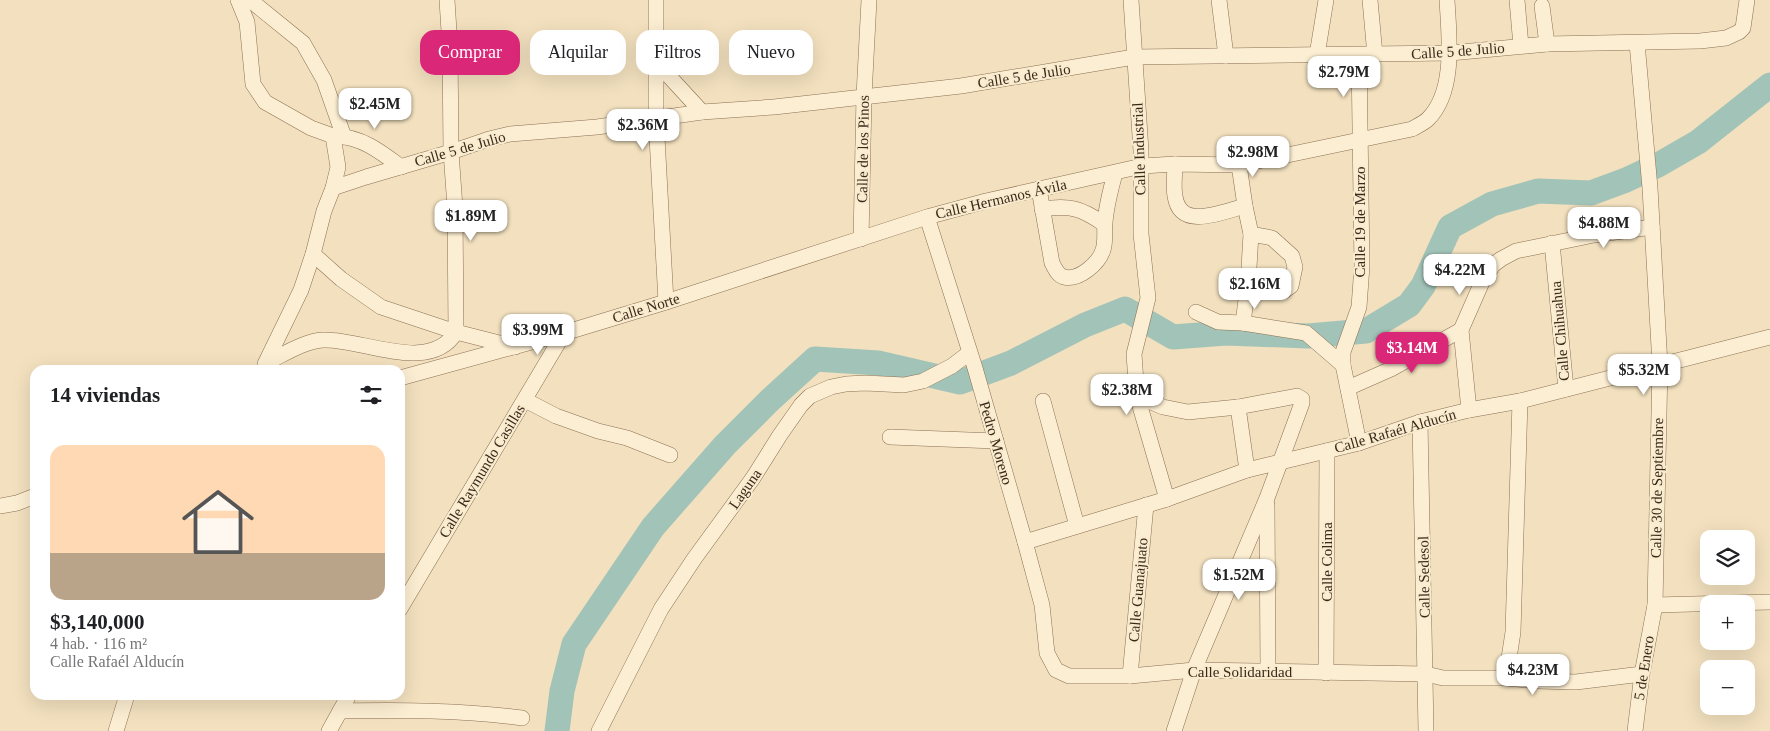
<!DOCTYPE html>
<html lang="es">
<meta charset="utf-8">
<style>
body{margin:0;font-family:"Times New Roman",serif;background:#f2f2f2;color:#202124;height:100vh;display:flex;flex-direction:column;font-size:19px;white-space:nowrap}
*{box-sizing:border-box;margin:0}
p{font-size:16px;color:#757577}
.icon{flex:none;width:28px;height:28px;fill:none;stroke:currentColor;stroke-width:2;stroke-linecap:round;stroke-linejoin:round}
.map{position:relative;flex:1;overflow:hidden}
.panel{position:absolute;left:30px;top:365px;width:375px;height:335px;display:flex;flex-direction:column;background:#fff;border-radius:15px;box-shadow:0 5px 20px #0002}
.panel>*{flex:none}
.top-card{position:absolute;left:420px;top:30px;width:475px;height:45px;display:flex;gap:10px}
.controls{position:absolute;left:1700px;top:530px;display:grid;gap:10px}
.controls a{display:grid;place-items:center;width:55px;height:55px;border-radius:10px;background:#fff;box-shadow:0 5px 20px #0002;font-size:25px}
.price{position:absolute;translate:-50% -42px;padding:0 11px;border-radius:10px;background:#fff;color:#222;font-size:16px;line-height:32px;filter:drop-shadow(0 1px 2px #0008)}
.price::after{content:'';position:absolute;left:50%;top:30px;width:15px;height:11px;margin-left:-8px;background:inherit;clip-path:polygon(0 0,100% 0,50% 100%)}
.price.active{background:#db2777;color:#fff}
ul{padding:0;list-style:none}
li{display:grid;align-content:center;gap:10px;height:265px;padding:0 20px}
li span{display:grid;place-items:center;height:155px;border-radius:15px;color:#555}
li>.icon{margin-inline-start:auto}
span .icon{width:90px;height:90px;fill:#fffc;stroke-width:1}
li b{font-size:21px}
h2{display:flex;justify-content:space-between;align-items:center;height:60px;padding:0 20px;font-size:21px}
.chip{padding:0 18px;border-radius:15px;background:#fff;box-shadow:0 5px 20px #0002;font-size:18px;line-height:45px}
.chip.active{background:#db2777;color:#fff}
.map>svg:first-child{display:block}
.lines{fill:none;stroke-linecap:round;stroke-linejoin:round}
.river{stroke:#a2c3b8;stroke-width:25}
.minor-casing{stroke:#8c7055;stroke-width:16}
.minor{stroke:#fceed2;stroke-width:15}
.labels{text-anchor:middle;stroke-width:4;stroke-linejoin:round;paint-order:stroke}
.street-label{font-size:15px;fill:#3a291b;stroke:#f9ebce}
</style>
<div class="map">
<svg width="1770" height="731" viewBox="0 0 1770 731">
<rect width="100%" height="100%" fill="#f2e0be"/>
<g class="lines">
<!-- river -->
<polyline class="river" points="557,731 562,691 574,644 653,527 725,445 770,400 815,359 878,363 960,382 1011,363 1085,325 1125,309 1173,337 1226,333 1308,336 1366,331 1409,305 1423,286 1450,227 1492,204 1538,191 1591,193 1626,180 1658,165 1698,142 1770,85"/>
<!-- minor casing -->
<g class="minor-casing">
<g id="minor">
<polyline points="238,0 247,22 253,84 265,102 311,128 333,136 338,167 333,188 324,211 313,254 301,290 265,364"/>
<polyline points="250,0 303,43 324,80 344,137"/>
<polyline points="656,0 656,119 666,302"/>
<polyline points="1131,0 1141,151 1141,234 1148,298 1134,354 1137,396 1167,499"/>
<polyline points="1219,0 1226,56"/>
<polyline points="1370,0 1375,55"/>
<polyline points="1517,0 1521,46"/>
<polyline points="1542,6 1547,44"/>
<polyline points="1317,55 1326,0"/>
<polyline points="1359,56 1362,266 1359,307 1343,352 1343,365 1359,443"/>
<polyline points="656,62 702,112"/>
<path d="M336 136C362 137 381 152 401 167"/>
<path d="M1175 164C1175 174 1173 186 1175 196 1180 231 1222 212 1245 206"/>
<polyline points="1239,165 1245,206 1251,234 1248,284 1243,323"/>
<polyline points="333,188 366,177 451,152 489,139 510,134 597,127 702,112 774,107 961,86 1134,57 1450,53 1547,44 1700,41 1726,38 1739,32 1743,28 1747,0"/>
<path d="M1039 189 1052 263C1055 268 1057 275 1064 277 1079 281 1099 263 1103 250 1106 241 1104 232 1105 223 1106 206 1111 189 1115 173"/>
<path d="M1042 209C1070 205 1081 208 1104 224"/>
<polyline points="927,217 975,368 1025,542 1042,605 1047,653 1056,670 1069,676 1130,676 1194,670 1426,674 1443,678 1506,678 1538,681 1576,682 1642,674"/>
<polyline points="861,239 864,96 869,0"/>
<polyline points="1552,243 1566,389"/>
<polyline points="313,254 341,279 381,307 456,332 515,347"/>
<polyline points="1248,284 1284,291 1291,286 1295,267 1292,256 1272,238 1251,234"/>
<polyline points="1196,312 1218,322 1243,323 1306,333 1343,365"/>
<path d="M266 363C283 355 304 341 323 340 361 338 430 375 456 332L455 207 451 152 450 47 447 0"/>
<path d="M400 378 564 333 666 302 927 217 986 201 1142 166 1175 164 1239 165 1412 129C1417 126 1424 123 1428 119 1456 91 1449 36 1447 0"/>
<polyline points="1348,388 1391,369 1461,330"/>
<polyline points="1137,396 1163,407 1188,412 1238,407 1297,396 1302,399 1302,403 1267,498 1194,670 1174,731"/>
<polyline points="525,400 556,416 598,431 627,438 670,455"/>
<polyline points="1043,401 1077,526"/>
<polyline points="1238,407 1247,470"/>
<polyline points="1469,410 1461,330 1482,282 1493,265 1501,259 1516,251 1594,235 1652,227"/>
<polyline points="1420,422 1426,731"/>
<polyline points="890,437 996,441"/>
<polyline points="1267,505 1268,671"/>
<polyline points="0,506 17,503 35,496"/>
<polyline points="1025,542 1167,499 1247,470 1359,443 1420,422 1469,410 1520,401 1770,337"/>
<polyline points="1655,605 1770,602"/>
<polyline points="400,609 564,333"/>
<polyline points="1326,673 1327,451"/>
<polyline points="1130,676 1146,505"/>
<polyline points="1506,678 1513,632 1520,401"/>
<path d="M340 711C401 710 462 710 522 718"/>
<polyline points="116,731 127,695"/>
<polyline points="329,731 349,695"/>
<polyline points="599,731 661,609 694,559 753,478 780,435 801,405 810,396 831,387 846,384 865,383 904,385 923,381 952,366 969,353"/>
<polyline points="1635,731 1642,674 1655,605 1660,365 1650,188 1637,43"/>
</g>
</g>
<!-- minor -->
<use href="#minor" class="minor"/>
</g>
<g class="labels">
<!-- street labels -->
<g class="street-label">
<text transform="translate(1458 51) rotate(-4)" y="5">Calle 5 de Julio</text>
<text transform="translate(1024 76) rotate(-9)" y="5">Calle 5 de Julio</text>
<text transform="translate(460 149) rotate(-16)" y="5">Calle 5 de Julio</text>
<text transform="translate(863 149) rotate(-89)" y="5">Calle de los Pinos</text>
<text transform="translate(1139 149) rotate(-92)" y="5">Calle Industrial</text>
<text transform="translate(1001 199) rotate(-13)" y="5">Calle Hermanos Ávila</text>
<text transform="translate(1360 222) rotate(-90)" y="5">Calle 19 de Marzo</text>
<text transform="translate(646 308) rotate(-17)" y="5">Calle Norte</text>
<text transform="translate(1560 331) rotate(-95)" y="5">Calle Chihuahua</text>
<text transform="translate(1395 431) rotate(-16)" y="5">Calle Rafaél Alducín</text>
<text transform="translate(996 443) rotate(74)" y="5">Pedro Moreno</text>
<text transform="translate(482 471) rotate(-59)" y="5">Calle Raymundo Casillas</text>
<text transform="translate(1657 488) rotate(-89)" y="5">Calle 30 de Septiembre</text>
<text transform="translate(745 489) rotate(-55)" y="5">Laguna</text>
<text transform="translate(1327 562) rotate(-90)" y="5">Calle Colima</text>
<text transform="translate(1424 577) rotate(-91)" y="5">Calle Sedesol</text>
<text transform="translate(1138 590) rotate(-85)" y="5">Calle Guanajuato</text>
<text transform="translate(1644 668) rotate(-81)" y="5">5 de Enero</text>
<text x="1240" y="677">Calle Solidaridad</text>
</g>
</g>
</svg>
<div class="controls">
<a><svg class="icon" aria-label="layers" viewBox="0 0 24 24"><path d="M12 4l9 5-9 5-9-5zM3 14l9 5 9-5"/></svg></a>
<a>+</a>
<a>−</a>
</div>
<b class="price" style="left:1344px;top:98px">$2.79M</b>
<b class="price" style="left:375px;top:130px">$2.45M</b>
<b class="price" style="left:643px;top:151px">$2.36M</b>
<b class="price" style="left:1253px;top:178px">$2.98M</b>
<b class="price" style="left:471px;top:242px">$1.89M</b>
<b class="price" style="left:1604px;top:249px">$4.88M</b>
<b class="price" style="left:1460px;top:296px">$4.22M</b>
<b class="price" style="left:1255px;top:310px">$2.16M</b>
<b class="price" style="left:538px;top:356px">$3.99M</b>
<b class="price active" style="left:1412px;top:374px">$3.14M</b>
<b class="price" style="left:1644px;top:396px">$5.32M</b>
<b class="price" style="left:1127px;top:416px">$2.38M</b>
<b class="price" style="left:1239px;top:601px">$1.52M</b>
<b class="price" style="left:1533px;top:696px">$4.23M</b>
<div class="top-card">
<a class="chip active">Comprar</a>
<a class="chip">Alquilar</a>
<a class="chip">Filtros</a>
<a class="chip">Nuevo</a>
</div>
<section class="panel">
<h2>14 viviendas<svg class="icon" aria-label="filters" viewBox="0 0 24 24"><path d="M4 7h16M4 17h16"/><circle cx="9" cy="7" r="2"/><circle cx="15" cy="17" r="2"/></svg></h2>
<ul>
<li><span style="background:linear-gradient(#ffd9b3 70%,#b9a48a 0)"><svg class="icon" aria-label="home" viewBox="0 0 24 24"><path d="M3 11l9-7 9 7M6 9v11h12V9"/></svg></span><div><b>$3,140,000</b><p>4 hab. · 116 m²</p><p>Calle Rafaél Alducín</p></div></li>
</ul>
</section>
</div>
